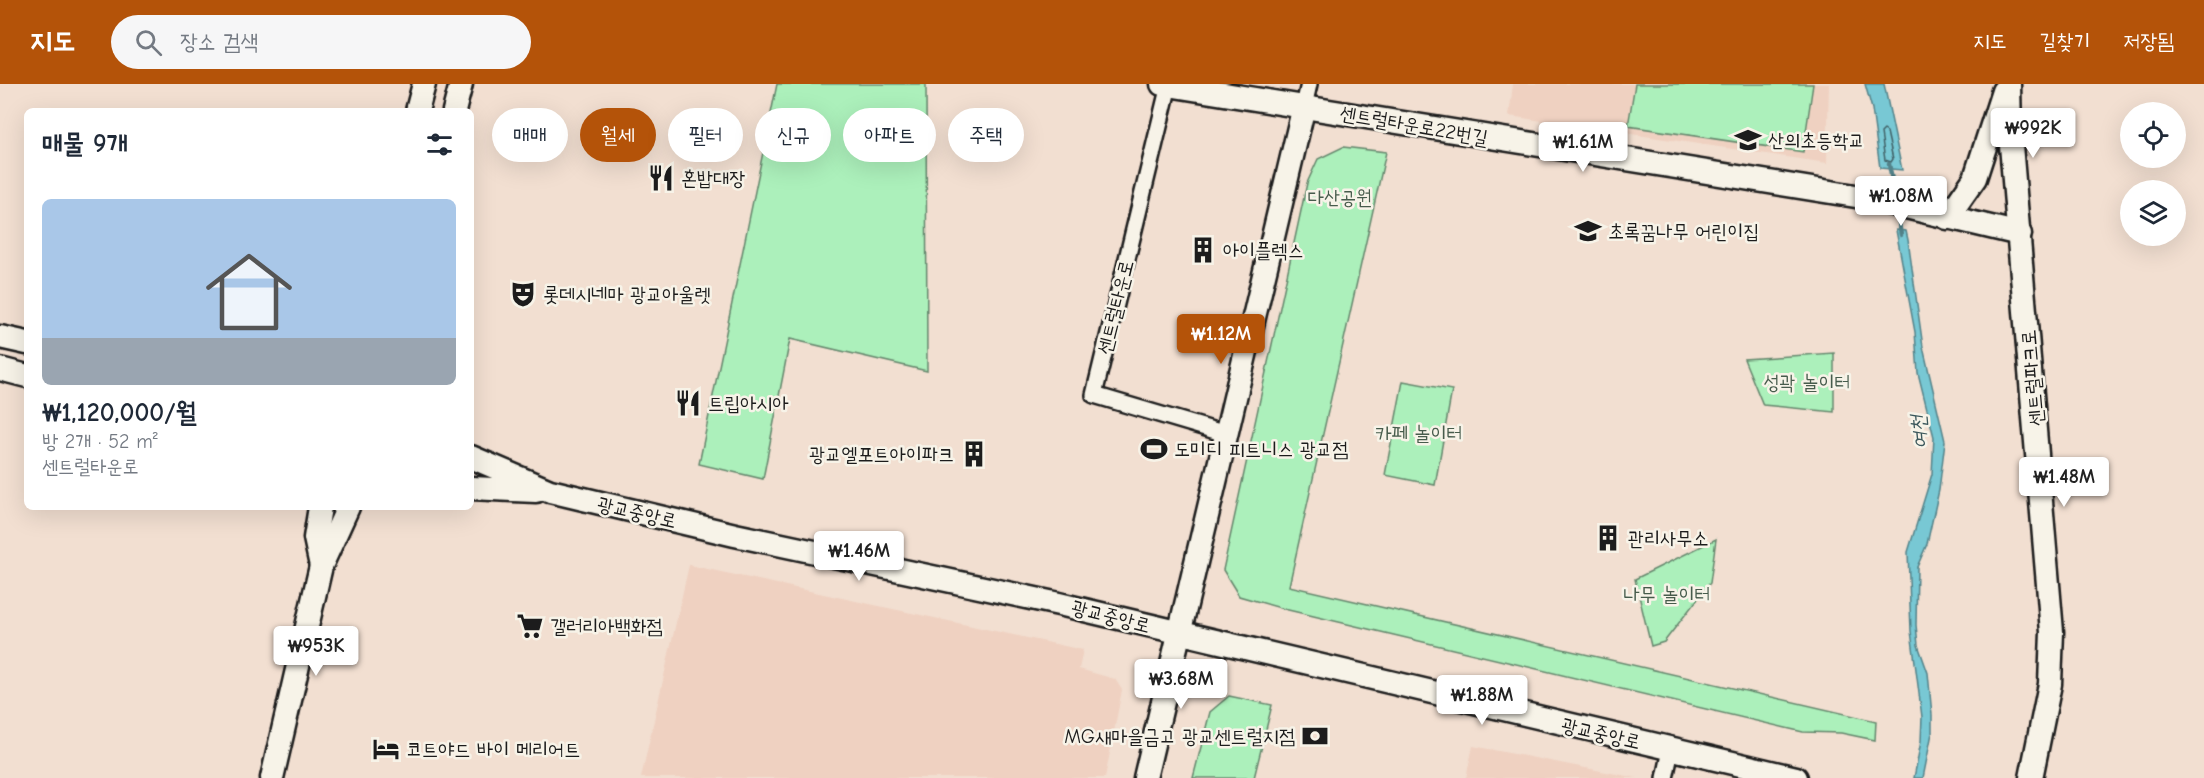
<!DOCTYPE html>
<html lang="ko">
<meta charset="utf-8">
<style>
body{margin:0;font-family:"Comic Neue","Poor Story",sans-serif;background:#f6f6f7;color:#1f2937;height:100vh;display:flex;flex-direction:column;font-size:22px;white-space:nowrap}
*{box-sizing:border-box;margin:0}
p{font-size:20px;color:#747a83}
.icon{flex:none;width:33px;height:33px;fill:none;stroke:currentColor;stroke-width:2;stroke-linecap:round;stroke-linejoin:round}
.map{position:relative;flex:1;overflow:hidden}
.panel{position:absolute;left:24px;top:24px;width:450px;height:402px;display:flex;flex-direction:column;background:#fff;border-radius:9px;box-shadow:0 6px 24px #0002}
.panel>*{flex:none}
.guide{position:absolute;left:492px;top:24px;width:570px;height:54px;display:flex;gap:12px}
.fabs{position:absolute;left:2120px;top:18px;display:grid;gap:12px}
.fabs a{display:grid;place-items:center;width:66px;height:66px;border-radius:50%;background:#fff;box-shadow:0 6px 24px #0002;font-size:30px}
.price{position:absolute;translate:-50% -51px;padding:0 14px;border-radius:6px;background:#fff;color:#222;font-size:20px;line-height:39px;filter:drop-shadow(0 2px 3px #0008)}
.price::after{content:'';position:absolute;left:50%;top:36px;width:18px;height:14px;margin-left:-9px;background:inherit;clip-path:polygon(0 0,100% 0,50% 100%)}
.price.on{background:#b45309;color:#fff}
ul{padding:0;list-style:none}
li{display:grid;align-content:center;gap:12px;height:318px;padding:0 18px}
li+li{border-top:2px solid #e0e1e3}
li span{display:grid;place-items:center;height:186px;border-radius:9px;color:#555}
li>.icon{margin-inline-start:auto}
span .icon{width:108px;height:108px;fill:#fffc;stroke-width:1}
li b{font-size:26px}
h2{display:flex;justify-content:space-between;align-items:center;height:72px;padding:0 18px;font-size:26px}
.chip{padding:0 21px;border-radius:27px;background:#fff;box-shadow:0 6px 24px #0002;font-size:21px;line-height:54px}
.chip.on{background:#b45309;color:#fff}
header{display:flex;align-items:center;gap:36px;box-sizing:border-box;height:84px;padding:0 30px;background:#b45309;color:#fff}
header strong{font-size:28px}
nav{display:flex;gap:33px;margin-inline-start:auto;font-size:21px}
.search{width:420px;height:54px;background:#f6f6f7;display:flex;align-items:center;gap:15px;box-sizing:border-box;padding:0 21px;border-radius:33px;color:#747a83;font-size:22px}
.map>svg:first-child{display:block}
.built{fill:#efd1c1}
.green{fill:#acf0bb;stroke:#64866c;stroke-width:1.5}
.water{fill:#78c8d4;stroke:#53838a;stroke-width:1.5}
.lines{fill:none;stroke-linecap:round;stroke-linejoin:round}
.shore{stroke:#416166;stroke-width:1.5}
.stream{stroke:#53838a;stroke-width:4.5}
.street-casing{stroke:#1c1c1c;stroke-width:20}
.secondary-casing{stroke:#1c1c1c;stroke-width:27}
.street{stroke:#f7f3e8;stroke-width:15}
.secondary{stroke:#f7f3e8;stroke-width:22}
.labels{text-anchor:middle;stroke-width:5;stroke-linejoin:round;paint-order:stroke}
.street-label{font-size:20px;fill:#1c1c1c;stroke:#f7f3e8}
.poi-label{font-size:20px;fill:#1c1c1c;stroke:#f7f3e8;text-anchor:start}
.park-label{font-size:20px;fill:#475c4c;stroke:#f7f3e8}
.water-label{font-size:21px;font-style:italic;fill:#3c585c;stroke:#f7f3e8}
</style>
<header>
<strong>지도</strong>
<div class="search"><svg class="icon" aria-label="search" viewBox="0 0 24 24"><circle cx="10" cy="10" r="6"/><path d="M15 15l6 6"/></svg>장소 검색</div>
<nav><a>지도</a><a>길찾기</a><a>저장됨</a></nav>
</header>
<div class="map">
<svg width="2204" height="694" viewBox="0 0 2204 694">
<rect width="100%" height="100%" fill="#f2dfd1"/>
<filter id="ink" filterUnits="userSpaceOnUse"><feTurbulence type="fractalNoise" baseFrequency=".0167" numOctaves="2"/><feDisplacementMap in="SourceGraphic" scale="12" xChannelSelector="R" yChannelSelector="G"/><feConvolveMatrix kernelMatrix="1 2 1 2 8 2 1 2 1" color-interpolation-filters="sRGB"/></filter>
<g filter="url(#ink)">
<!-- built -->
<g class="built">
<polygon points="1513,0 1829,0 1827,79 1509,32"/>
<polygon points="689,481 1083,566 1079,585 1115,595 1122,606 1105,694 641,694"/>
<polygon points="1473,662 1637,694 1466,694"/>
</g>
<!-- green -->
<g class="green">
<polygon points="777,0 926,0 927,287 790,255 763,395 699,380"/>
<polygon points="1635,0 1813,0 1803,68 1628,42"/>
<polygon points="1343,63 1386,68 1289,502 1876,637 1875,656 1841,649 1803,648 1284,525 1239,512 1223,486 1307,99 1318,75"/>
<polygon points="1834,269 1834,328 1763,321 1744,275"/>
<polygon points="1403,297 1452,306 1435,401 1385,391"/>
<polygon points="1716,455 1710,499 1664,558 1651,562 1635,495"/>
<polygon points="1229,612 1272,621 1254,694 1193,694 1210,628"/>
</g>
<!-- water -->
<g class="water">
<polygon points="1865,0 1884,0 1902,86 1880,84 1872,25"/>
<polygon points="1896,146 1906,147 1908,156 1923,263 1945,357 1939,406 1927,460 1917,483 1916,541 1918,561 1928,589 1932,631 1932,649 1923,694 1914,694 1921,657 1922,633 1911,547 1908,468 1932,390 1934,353 1918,289 1915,248"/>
</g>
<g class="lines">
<!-- shore -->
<polygon class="shore" points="1884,46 1887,48 1893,75 1891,78 1885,76 1881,49"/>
<!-- stream -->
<g class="stream">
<polyline points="1889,80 1895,113"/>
<polyline points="1897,127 1901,151"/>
</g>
<!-- street casing -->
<g class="street-casing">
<g id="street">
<polyline points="1169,1 1094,311 1226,350"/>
<polyline points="1304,22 1309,0"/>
<polyline points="1665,694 1671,666"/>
</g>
</g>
<!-- secondary casing -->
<g class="secondary-casing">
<g id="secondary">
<polyline points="1162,0 1868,114 2020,150"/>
<polyline points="2009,0 2010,49 2052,548 2050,600 2031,694"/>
<polyline points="417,27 424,0"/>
<polyline points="454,27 461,0"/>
<polyline points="1947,134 1975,94 2003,7"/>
<polyline points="0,253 27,259"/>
<polyline points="0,285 27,292"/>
<polyline points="471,373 550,407 735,451 1059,520 1796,694"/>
<polyline points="471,404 536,407"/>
<polyline points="320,423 315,454 321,482"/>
<polyline points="272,694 321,482 348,423"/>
<polyline points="1145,694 1304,22"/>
</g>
</g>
<!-- street -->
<use href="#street" class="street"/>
<!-- secondary -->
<use href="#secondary" class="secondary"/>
</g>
</g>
<!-- icons -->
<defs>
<g id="school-bare" transform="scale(2.07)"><path d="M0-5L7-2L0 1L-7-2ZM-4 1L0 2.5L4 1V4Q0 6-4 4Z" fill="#1c1c1c" stroke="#f7f3e8" stroke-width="2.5" paint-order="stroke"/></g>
<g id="restaurant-bare" transform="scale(2.07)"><path d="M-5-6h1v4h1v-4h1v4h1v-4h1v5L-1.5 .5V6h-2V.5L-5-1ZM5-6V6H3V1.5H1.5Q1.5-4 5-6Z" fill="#1c1c1c" stroke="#f7f3e8" stroke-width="2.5" paint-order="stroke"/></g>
<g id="building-bare" transform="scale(2.07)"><path d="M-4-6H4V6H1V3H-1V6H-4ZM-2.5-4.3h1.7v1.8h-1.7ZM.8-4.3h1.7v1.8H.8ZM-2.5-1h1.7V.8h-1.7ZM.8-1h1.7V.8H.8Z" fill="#1c1c1c" stroke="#f7f3e8" stroke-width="2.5" paint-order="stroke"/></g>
<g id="theatre-bare" transform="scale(2.07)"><path d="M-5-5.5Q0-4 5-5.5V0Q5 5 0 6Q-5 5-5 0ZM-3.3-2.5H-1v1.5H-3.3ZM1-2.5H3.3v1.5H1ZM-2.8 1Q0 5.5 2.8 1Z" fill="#1c1c1c" stroke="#f7f3e8" stroke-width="2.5" paint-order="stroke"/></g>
<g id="stadium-bare" transform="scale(2.07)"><path d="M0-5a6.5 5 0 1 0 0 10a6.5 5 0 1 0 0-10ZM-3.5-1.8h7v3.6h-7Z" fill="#1c1c1c" stroke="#f7f3e8" stroke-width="2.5" paint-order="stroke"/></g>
<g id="supermarket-bare" transform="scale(2.07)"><path d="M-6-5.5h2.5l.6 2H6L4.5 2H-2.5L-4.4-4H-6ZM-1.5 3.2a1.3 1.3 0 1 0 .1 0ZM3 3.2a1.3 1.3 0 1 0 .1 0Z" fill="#1c1c1c" stroke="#f7f3e8" stroke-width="2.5" paint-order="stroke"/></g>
<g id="bank-bare" transform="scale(2.07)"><path d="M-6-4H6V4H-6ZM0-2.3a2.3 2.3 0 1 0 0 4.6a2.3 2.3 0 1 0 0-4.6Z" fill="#1c1c1c" stroke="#f7f3e8" stroke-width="2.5" paint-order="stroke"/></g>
<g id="hotel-bare" transform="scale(2.07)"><path d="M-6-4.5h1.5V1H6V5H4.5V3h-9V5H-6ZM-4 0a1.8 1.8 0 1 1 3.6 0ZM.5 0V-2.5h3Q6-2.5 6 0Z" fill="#1c1c1c" stroke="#f7f3e8" stroke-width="2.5" paint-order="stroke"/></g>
</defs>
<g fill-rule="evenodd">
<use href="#school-bare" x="1748" y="56"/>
<use href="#restaurant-bare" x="661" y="94"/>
<use href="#school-bare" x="1588" y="147"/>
<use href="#building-bare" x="1203" y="166"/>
<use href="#theatre-bare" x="523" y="210"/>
<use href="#restaurant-bare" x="688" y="319"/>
<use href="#stadium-bare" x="1154" y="365"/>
<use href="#building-bare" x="974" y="370"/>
<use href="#building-bare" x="1608" y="454"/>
<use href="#supermarket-bare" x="530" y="542"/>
<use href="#bank-bare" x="1315" y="652"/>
<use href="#hotel-bare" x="386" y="665"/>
</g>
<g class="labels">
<!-- street labels -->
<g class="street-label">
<text transform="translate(1414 41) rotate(10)" y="7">센트럴타운로22번길</text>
<text transform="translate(1115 223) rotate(-76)" y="7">센트럴타운로</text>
<text transform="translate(2032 294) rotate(-95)" y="7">센트럴파크로</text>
<text transform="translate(637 428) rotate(13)" y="7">광교중앙로</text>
<text transform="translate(1111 532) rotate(14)" y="7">광교중앙로</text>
<text transform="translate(1601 649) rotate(13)" y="7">광교중앙로</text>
</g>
<!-- poi labels -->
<g class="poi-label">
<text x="1768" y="63">산의초등학교</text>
<text x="681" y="101">혼밥대장</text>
<text x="1608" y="154">초록꿈나무 어린이집</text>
<text x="1223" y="173">아이플렉스</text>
<text x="543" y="217">롯데시네마 광교아울렛</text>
<text x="708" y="326">트립아시아</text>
<text x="1174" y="372">도미디 피트니스 광교점</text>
<text x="954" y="377" text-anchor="end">광교엘포트아이파크</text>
<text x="1628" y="461">관리사무소</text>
<text x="550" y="549">갤러리아백화점</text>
<text x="1295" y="659" text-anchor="end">MG새마을금고 광교센트럴지점</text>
<text x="406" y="672">코트야드 바이 메리어트</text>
</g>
<!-- park labels -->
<g class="park-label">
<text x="1340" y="120">다산공원</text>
<text x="1807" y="305">성곽 놀이터</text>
<text x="1419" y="356">카페 놀이터</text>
<text x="1667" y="517">나무 놀이터</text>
</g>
<!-- water labels -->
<g class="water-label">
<text transform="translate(1919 348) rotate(-95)" y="7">여천</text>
</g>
</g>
</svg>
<div class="fabs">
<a><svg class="icon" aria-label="locate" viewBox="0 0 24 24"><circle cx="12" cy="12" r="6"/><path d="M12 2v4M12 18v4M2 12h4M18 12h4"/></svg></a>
<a><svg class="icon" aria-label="layers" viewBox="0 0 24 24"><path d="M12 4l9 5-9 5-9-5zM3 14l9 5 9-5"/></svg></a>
</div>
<b class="price" style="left:2033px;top:75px">₩992K</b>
<b class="price" style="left:1583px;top:89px">₩1.61M</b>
<b class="price" style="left:1901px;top:143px">₩1.08M</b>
<b class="price on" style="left:1221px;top:281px">₩1.12M</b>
<b class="price" style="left:2064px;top:424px">₩1.48M</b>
<b class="price" style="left:859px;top:498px">₩1.46M</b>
<b class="price" style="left:316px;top:593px">₩953K</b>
<b class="price" style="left:1181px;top:626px">₩3.68M</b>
<b class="price" style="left:1482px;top:642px">₩1.88M</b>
<div class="guide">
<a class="chip">매매</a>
<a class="chip on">월세</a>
<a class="chip">필터</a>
<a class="chip">신규</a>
<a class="chip">아파트</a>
<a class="chip">주택</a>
</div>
<section class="panel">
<h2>매물 9개<svg class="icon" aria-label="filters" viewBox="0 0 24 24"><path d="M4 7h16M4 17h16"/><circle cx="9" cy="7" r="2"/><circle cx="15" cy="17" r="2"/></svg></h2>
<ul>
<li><span style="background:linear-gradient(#a9c7e8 75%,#9aa5b1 0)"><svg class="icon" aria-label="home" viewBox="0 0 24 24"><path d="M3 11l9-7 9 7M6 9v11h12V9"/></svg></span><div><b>₩1,120,000/월</b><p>방 2개 · 52 m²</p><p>센트럴타운로</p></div></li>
</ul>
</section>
</div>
